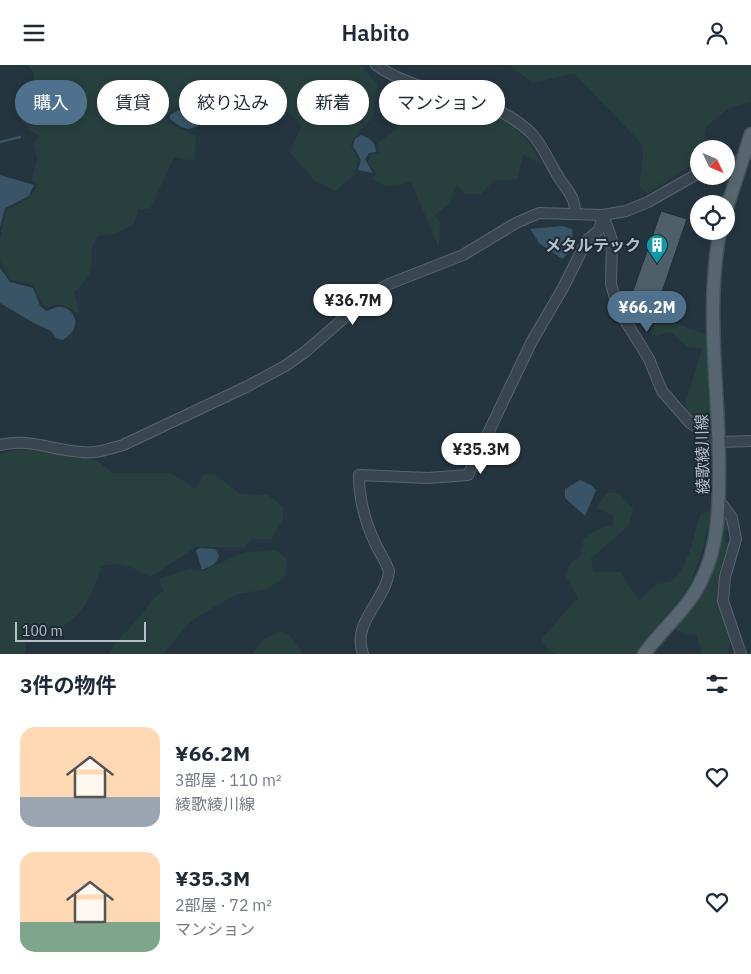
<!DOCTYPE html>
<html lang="ja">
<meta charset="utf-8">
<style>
body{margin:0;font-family:"IBM Plex Sans","Noto Sans JP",sans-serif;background:#f6f6f7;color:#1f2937;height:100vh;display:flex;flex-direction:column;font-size:19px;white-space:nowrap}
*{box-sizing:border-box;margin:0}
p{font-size:16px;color:#747a83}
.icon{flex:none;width:28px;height:28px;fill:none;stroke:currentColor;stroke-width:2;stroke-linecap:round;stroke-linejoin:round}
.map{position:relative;height:589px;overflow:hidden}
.sheet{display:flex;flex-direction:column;background:#fff;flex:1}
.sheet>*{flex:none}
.hud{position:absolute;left:15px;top:15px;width:500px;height:45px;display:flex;gap:10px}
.needle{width:32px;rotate:134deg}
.fabs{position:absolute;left:690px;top:75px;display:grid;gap:10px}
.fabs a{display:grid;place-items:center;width:45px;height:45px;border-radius:50%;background:#fff;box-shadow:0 2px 8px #0003;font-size:25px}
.scale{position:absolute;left:15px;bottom:12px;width:131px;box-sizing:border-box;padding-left:5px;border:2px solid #b5c1ca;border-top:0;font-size:14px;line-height:18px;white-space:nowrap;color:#b5c1ca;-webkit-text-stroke:4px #1e2b34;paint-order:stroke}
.price{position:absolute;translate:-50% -42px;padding:0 11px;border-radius:18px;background:#fff;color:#222;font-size:16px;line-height:32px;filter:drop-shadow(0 1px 2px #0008)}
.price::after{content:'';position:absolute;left:50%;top:30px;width:15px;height:11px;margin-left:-8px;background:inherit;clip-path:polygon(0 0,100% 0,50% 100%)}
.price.current{background:#50718e;color:#fff}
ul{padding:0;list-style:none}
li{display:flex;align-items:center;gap:15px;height:125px;padding:0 20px}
li span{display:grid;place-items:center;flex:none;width:140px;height:100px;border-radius:15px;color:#555}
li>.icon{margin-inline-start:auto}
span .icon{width:60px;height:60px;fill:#fffc;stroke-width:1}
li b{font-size:21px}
h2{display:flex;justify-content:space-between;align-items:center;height:60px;padding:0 20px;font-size:21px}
.chip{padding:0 18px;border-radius:22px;background:#fff;box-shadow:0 2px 8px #0003;font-size:18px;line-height:45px}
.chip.current{background:#50718e;color:#fff}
header{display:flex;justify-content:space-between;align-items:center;height:65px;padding:0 20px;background:#fff;font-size:22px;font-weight:600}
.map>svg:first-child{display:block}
.green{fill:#27403e}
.water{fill:#395466}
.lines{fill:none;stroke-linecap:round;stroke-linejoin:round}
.stream{stroke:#395466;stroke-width:2.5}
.building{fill:#4e5f6a;stroke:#202d36}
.minor-casing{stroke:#57646d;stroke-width:12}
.major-casing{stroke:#45525b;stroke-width:15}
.minor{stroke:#39464f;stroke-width:10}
.major{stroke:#57666f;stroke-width:12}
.labels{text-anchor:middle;stroke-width:4;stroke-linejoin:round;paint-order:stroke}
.poi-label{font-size:16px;font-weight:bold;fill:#b5c1ca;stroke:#1e2b34;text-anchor:end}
.street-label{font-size:16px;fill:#b5c1ca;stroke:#1e2b34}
</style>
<header><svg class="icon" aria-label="menu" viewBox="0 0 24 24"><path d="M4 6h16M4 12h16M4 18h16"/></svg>Habito<svg class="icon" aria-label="person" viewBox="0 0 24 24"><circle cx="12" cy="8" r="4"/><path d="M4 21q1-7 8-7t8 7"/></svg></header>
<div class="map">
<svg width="751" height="589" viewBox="0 0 751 589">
<rect width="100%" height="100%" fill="#25353f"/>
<!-- green -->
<g class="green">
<path d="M27 0H361L377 19 373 52 353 74 351 81 359 96 353 110 336 126 315 116 290 87 302 60 283 42 267 34 248 40 238 33 232 40 203 55 176 41 166 51 168 58 196 71 194 96 174 92 150 144H139L133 160 113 169 98 171C86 187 96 193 89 209 86 216 79 222 74 228L80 251C69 241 61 236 46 243L42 239 33 219 10 215 0 196V173L6 145 29 134 38 119 32 115 37 95 34 78 40 71 30 66 13 44 22 28 34 18V7Z"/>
<polygon points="510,0 751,0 751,37 729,43 706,62 704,77 708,84 699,84 699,95 647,128 639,121 643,91 642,79 574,8 533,18"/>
<path d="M411 29C439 34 490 42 512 60 526 71 534 86 543 100L523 89 517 114 493 116 481 129H465L457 120 449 139 435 150 440 157 439 183 411 117C393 122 386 124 371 113L377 108 368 98 370 90 379 88 378 78 408 54 415 40Z"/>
<polygon points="658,251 709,271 712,313 711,364 694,356 684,343 702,284 688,282 670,267 658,271 651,269"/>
<path d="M44 384 97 396 113 408H171L195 424 204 409H214L240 429 268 430 283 442V454L271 474H252L244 482H196L150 512C132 503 122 495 101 502 94 523 85 552 61 561 50 565 38 566 27 569L25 589H0V389L15 385Z"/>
<path d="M606 428H619L633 444 629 460 591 493 593 507H620L639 536C644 531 650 524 657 520 661 517 667 519 671 516 692 499 692 471 701 448L711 447 703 484 689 522 634 589H556L548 585 541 574 578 533 565 509 570 499 580 491 584 473 601 463 613 459V451L597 443Z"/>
<polygon points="724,448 730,461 725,467 725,477 732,479 719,516 718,541 730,561 732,572 727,589 702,589 696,569 686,570 673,563 687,546"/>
<path d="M276 485 287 494 285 512 267 524 235 530 202 549 190 557 163 589H109C118 572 125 569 137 555 147 545 151 532 164 526L159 514 189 504 203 506 245 487Z"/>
<polygon points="282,566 290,571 303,589 253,589 264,574"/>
</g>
<!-- water -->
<g class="water">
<path d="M178 45 201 58C189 69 181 62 170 54V50Z"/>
<path d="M361 70C371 74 375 76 376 87L369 88 365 94 373 108 358 105 361 95 353 81 355 74Z"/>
<polygon points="0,110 34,120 29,131 5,143 0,162"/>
<path d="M562 161 572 164C574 174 571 187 562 194L539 178 530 164Z"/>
<path d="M0 203 10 217 33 223 40 241 46 246C50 245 55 242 58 242 68 241 77 250 75 260 74 267 68 271 63 275L56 273 51 266 34 258 0 238Z"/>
<polygon points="580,415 591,420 596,425 585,451 565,433 565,424"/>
<path d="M200 483 215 484 219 490C217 500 210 501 202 505L196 485Z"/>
</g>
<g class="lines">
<!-- stream -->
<polyline class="stream" points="0,77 20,72"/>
</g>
<!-- building -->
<polygon class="building" points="661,146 687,154 648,268 627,243"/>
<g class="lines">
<!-- minor casing -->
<g class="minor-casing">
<g id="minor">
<path d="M376 0C424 34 490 26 532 69 543 81 549 97 558 111 565 124 576 131 575 148"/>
<polyline points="726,97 742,97"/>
<polyline points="603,150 612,175 611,219 618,244 649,294 662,326 690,358 719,377 751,376"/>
<path d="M0 380C32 373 50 385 81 387 95 389 109 384 123 380L246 322 285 301 305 287 374 227 389 219 463 190 516 158 539 148 603 150 626 146 648 137 699 108"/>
<polyline points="719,435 732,453 736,474 725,512 723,536 741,589"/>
<path d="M363 589C351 557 386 536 389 506 386 497 381 490 377 482 366 460 359 434 359 410L428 413 468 410 532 276 563 223 587 175 599 165 603 150"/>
</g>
</g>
<!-- major casing -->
<g class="major-casing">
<g id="major">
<polyline points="726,145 751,69"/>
<path d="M644 589C662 564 689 543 702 514 719 480 719 439 719 402 719 324 705 244 720 166"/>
</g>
</g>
<!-- minor -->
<use href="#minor" class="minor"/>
<!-- major -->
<use href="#major" class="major"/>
</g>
<!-- icons -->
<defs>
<g id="building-pin" transform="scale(1.125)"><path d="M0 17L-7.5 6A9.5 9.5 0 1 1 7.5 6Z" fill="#0f9aa8" stroke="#1e2b34"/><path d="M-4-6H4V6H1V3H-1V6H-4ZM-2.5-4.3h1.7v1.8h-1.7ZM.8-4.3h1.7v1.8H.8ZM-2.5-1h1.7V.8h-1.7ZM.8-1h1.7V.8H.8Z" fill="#fff"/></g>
</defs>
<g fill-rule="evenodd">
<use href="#building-pin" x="657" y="180"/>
</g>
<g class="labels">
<!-- poi labels -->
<g class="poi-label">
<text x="641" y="186">メタルテック</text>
</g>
<!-- street labels -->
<g class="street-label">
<text transform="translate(702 389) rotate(-91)" y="6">綾歌綾川線</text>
</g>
</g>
</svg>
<div class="fabs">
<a><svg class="needle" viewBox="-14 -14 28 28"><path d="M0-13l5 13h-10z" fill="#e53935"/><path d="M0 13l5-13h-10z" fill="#747a83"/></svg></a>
<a><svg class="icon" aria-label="locate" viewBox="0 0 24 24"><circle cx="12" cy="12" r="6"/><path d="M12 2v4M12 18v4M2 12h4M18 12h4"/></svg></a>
</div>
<div class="scale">100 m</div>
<b class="price" style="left:353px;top:261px">¥36.7M</b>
<b class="price current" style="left:647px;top:268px">¥66.2M</b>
<b class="price" style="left:481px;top:410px">¥35.3M</b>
<div class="hud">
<a class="chip current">購入</a>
<a class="chip">賃貸</a>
<a class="chip">絞り込み</a>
<a class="chip">新着</a>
<a class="chip">マンション</a>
</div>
</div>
<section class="sheet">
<h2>3件の物件<svg class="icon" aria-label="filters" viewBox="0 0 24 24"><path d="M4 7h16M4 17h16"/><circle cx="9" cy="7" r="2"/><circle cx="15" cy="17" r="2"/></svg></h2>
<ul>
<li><span style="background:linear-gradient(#ffd9b3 70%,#9aa5b1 0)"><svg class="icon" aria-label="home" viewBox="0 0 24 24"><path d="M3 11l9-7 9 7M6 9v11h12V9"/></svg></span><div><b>¥66.2M</b><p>3部屋 · 110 m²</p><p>綾歌綾川線</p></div><svg class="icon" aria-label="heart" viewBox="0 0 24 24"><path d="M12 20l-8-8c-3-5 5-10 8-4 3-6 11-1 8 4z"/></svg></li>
<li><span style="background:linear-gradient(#ffd9b3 70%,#7fa58c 0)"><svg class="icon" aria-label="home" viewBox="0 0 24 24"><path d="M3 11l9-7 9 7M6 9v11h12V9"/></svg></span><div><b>¥35.3M</b><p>2部屋 · 72 m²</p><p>マンション</p></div><svg class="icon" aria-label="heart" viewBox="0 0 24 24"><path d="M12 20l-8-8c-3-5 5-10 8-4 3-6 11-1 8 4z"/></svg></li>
</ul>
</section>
